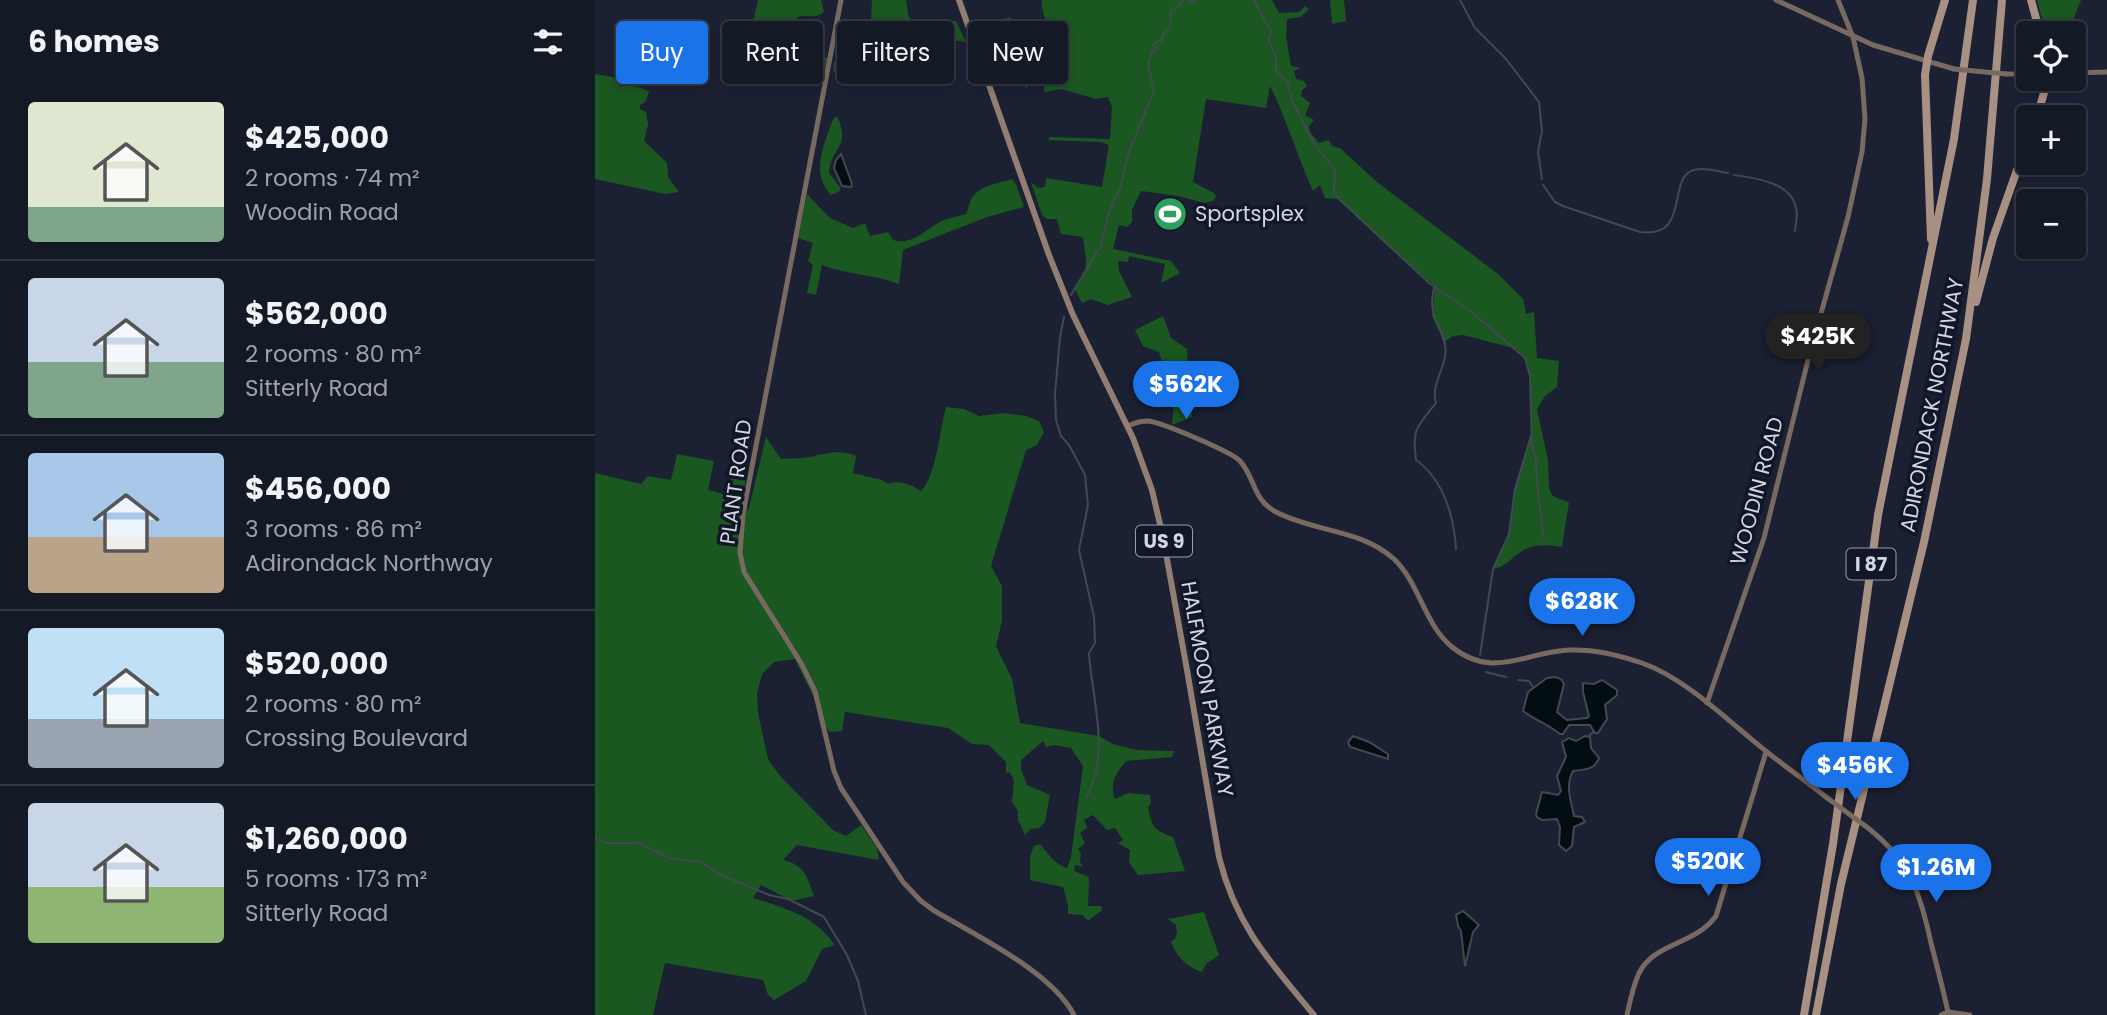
<!DOCTYPE html>
<meta charset="utf-8">
<style>
body{margin:0;font-family:Poppins,sans-serif;background:#212632;color:#f1f3f6;height:100vh;display:flex;flex-direction:column;font-size:26px;white-space:nowrap}
*{box-sizing:border-box;margin:0}
p{font-size:23px;color:#9da0a7}
.icon{flex:none;width:38px;height:38px;fill:none;stroke:currentColor;stroke-width:2;stroke-linecap:round;stroke-linejoin:round}
.map{position:relative;flex:1;overflow:hidden}
.sheet{display:flex;flex-direction:column;background:#141926;width:595px}
.sheet>*{flex:none}
.top-card{position:absolute;left:21px;top:21px;width:665px;height:63px;display:flex;gap:14px}
.buttons{position:absolute;left:1421px;top:21px;display:grid;gap:14px}
.buttons a{display:grid;place-items:center;width:70px;height:70px;border-radius:7px;background:#141926;box-shadow:0 4px 10px #0003,0 0 0 2px #333843;font-size:35px}
.price{position:absolute;translate:-50% -60px;padding:0 16px;border-radius:24px;background:#1a73e8;color:#fff;font-size:23px;line-height:46px;filter:drop-shadow(0 2px 4px #0008)}
.price::after{content:'';position:absolute;left:50%;top:42px;width:21px;height:16px;margin-left:-10px;background:inherit;clip-path:polygon(0 0,100% 0,50% 100%)}
.price.selected{background:#222;color:#fff}
ul{padding:0;list-style:none}
li{display:flex;align-items:center;gap:21px;height:175px;padding:0 28px}
li+li{border-top:2px solid #333843}
li span{display:grid;place-items:center;flex:none;width:196px;height:140px;border-radius:7px;color:#555}
li>.icon{margin-inline-start:auto}
span .icon{width:84px;height:84px;fill:#fffc;stroke-width:1}
li b{font-size:30px}
h2{display:flex;justify-content:space-between;align-items:center;height:84px;padding:0 28px;font-size:30px}
.chip{padding:0 24px;border-radius:7px;background:#141926;box-shadow:0 4px 10px #0003,0 0 0 2px #333843;font-size:24px;line-height:63px}
.chip.selected{background:#1a73e8;color:#fff}
main{display:flex;flex:1;min-height:0}
.map>svg:first-child{display:block}
.forest{fill:#1b5721}
.water{fill:#020e11;stroke:#404a50;stroke-width:2}
.lines{fill:none;stroke-linecap:round;stroke-linejoin:round}
.stream{stroke:#404a50;stroke-width:2}
.secondary{stroke:#796a61;stroke-width:5}
.primary{stroke:#927e72;stroke-width:6}
.highway{stroke:#a89082;stroke-width:8}
.secondary-bridge{stroke:#796a61;stroke-width:5}
.labels{text-anchor:middle;stroke-width:7;stroke-linejoin:round;paint-order:stroke}
.shield{fill:#121728;stroke:#989dab;stroke-width:2}
.shield-label{font-size:19px;font-weight:bold;fill:#d2d6e3}
.poi-label{font-size:21px;fill:#d2d6e3;stroke:#121728;text-anchor:start}
.street-label{font-size:21px;fill:#d2d6e3;stroke:#121728}
</style>
<main>
<section class="sheet">
<h2>6 homes<svg class="icon" aria-label="filters" viewBox="0 0 24 24"><path d="M4 7h16M4 17h16"/><circle cx="9" cy="7" r="2"/><circle cx="15" cy="17" r="2"/></svg></h2>
<ul>
<li><span style="background:linear-gradient(#dfe7d0 75%,#7fa58c 0)"><svg class="icon" aria-label="home" viewBox="0 0 24 24"><path d="M3 11l9-7 9 7M6 9v11h12V9"/></svg></span><div><b>$425,000</b><p>2 rooms · 74 m²</p><p>Woodin Road</p></div></li>
<li><span style="background:linear-gradient(#c9d6e8 60%,#7fa58c 0)"><svg class="icon" aria-label="home" viewBox="0 0 24 24"><path d="M3 11l9-7 9 7M6 9v11h12V9"/></svg></span><div><b>$562,000</b><p>2 rooms · 80 m²</p><p>Sitterly Road</p></div></li>
<li><span style="background:linear-gradient(#a9c7e8 60%,#b9a48a 0)"><svg class="icon" aria-label="home" viewBox="0 0 24 24"><path d="M3 11l9-7 9 7M6 9v11h12V9"/></svg></span><div><b>$456,000</b><p>3 rooms · 86 m²</p><p>Adirondack Northway</p></div></li>
<li><span style="background:linear-gradient(#bfe0f5 65%,#9aa5b1 0)"><svg class="icon" aria-label="home" viewBox="0 0 24 24"><path d="M3 11l9-7 9 7M6 9v11h12V9"/></svg></span><div><b>$520,000</b><p>2 rooms · 80 m²</p><p>Crossing Boulevard</p></div></li>
<li><span style="background:linear-gradient(#c9d6e8 60%,#8fb573 0)"><svg class="icon" aria-label="home" viewBox="0 0 24 24"><path d="M3 11l9-7 9 7M6 9v11h12V9"/></svg></span><div><b>$1,260,000</b><p>5 rooms · 173 m²</p><p>Sitterly Road</p></div></li>
</ul>
</section>
<div class="map">
<svg width="1512" height="1015" viewBox="0 0 1512 1015">
<rect width="100%" height="100%" fill="#1b2133"/>
<!-- forest -->
<g class="forest">
<path d="M163 0H226L229 12C219 21 208 12 200 19 197 22 197 27 194 30L167 27 163 45 176 52 204 51 233 58 229 77 212 73 209 86 205 84V74L198 71H188L183 66 166 64 153 59 148 67Z"/>
<path d="M277 0H311L313 15 316 20 361 21 371 42 295 30 291 51 298 56 329 61C303 69 262 89 238 71L239 62 260 65 267 28 276 25Z"/>
<path d="M447 0H677L684 13 704 12 710 6 714 9 706 17 692 19 691 36 696 66 705 68 699 71 701 79 709 81 712 86 707 90 706 96 715 103 710 115 719 120 714 126 715 132 724 143 734 140 737 146 745 148 782 182 903 274 928 299 931 314 939 312 942 358 964 361 962 387 950 396 942 409 953 460 954 488 957 495 964 499 974 502 967 547C954 545 940 543 927 551 917 557 911 567 898 569L914 534 920 489 937 435 935 376 930 358 922 349 868 335 858 336 849 342 837 316 840 286 797 250 744 199 730 198 725 185 718 191C702 156 692 120 675 86L671 108 611 99 598 182 619 193 621 197 618 201 609 203 584 196 546 191 537 210V222L532 227 524 225 518 249 576 261 585 273 566 283 570 264 534 256 533 262 523 261 524 271 537 297 512 305 496 299 487 303 479 288C497 273 490 257 488 237L466 234 462 219H452L447 215 436 182 443 188 450 187 451 178 507 187 514 145 506 142 454 140V137L515 139 517 107 513 97 501 99 467 89 449 92V83L436 85 430 88V77L415 75 421 50 389 48 390 43 395 39H404L405 20 416 17V39L421 38 422 28 442 25 449 37 453 32 447 7Z"/>
<polygon points="735,0 749,0 751,21 737,24"/>
<polygon points="1442,0 1486,0 1473,33 1451,33"/>
<polygon points="0,74 22,78 26,87 28,79 35,80 40,86 54,91 51,101 45,105 45,109 51,112 53,125 49,141 72,163 73,177 84,192 70,194 0,179"/>
<path d="M242 116C257 148 235 147 234 173L245 187V191L236 195C215 171 229 146 238 119Z"/>
<path d="M417 179 421 184 429 207 392 217 308 250 304 284C279 274 252 275 227 265L221 295 212 293 218 265 213 261 218 243 203 238 212 194 235 218 258 228 270 223 275 236 293 232 298 240C320 246 332 227 349 220 356 218 364 216 371 214 373 210 374 206 375 202 382 185 402 184 417 179Z"/>
<polygon points="568,316 576,338 592,349 597,417 577,425 579,401 564,352 548,346 540,330"/>
<path d="M351 407 369 409 384 416 409 413 431 416 444 421 449 432 442 445 431 450 396 566 407 586V621L401 646 417 679 425 723 504 736 518 744 541 750 579 751 577 757 531 761C521 773 514 784 520 799L533 793 555 795 556 803 553 807C557 827 558 830 578 837L590 871 543 875 534 862 535 850 523 843 528 840 520 828 512 830 498 815 489 820 492 828 485 833 490 843 483 849 486 853 485 862 488 867 480 865 479 871 494 877 493 906H506L507 910 493 921 488 915 473 914V905L468 887 435 880V856L439 846 445 844C453 853 459 864 472 868L476 857 488 766 476 748 460 745 451 747 448 741 426 760V769L432 785 455 795 450 822 444 828 435 829 430 835 423 820V811L417 802 419 781 415 772 411 773V762L394 745 377 744 353 728 250 712 247 731 235 732 224 719 221 702 200 659 179 662 167 674 162 694 163 713 173 759 185 776 238 830 251 836 266 825 282 848 284 860 202 845 188 860C210 865 212 877 219 896L197 901 166 885 158 898C192 909 218 915 240 945L227 949 211 981 179 1000 173 995 168 980 70 963 58 1015H0V473L46 484 53 476 76 480 82 454 119 461 113 490 132 495 140 467 152 469 149 494 153 512 171 437 186 459C196 458 206 459 215 457 232 453 244 449 261 456L258 473 287 480 293 484C303 479 318 485 326 491 341 476 345 429 351 407Z"/>
<path d="M609 912 624 955 611 964 607 972C593 968 581 956 576 942L580 939 582 933 581 925 573 919Z"/>
</g>
<!-- water -->
<g class="water">
<polygon points="246,154 257,184 256,187 247,186 239,168 241,160"/>
<path d="M960 677 966 679 969 684 962 712 972 720 992 718 994 716 988 692V683L999 684 1007 680 1022 690V695L1010 705 1012 719 1003 733H1000L995 725H974L968 734H965C953 724 940 720 928 711L933 692 952 678Z"/>
<polygon points="758,736 774,742 793,754 793,759 755,747 753,742"/>
<path d="M990 736 995 737 996 748 1004 758C999 771 989 769 978 771 970 786 976 801 979 816L987 817 990 822 979 827 977 846 971 851 964 845 965 827 962 819 947 820 942 817 941 814 947 792 963 795 966 791 962 776 971 757 967 742 974 738 981 741Z"/>
<polygon points="868,911 884,925 878,932 870,966 866,931 863,926 861,915"/>
</g>
<g class="lines">
<!-- stream -->
<g class="stream">
<polyline points="593,0 598,3 601,0"/>
<polyline points="659,0 676,32 674,41 681,58 681,70 692,82 698,103 720,145 740,170 739,190 744,199 834,283 878,313 930,358 935,376 937,443 941,461 942,485 949,538"/>
<polyline points="865,0 880,28 911,59 944,102 947,131 943,152 947,179"/>
<path d="M1139 175C1160 178 1196 182 1201 208 1203 215 1201 223 1200 231"/>
<path d="M948 185 960 202 968 206 1045 232C1100 239 1067 170 1105 169 1114 168 1124 172 1133 173"/>
<path d="M839 288C832 318 846 320 850 345 854 365 835 382 841 403 821 428 817 429 821 460 849 480 859 517 861 549"/>
<polyline points="476,295 505,247 515,210 525,188 534,152 559,91 553,65 557,51 559,52 561,48 558,45 563,41 567,41 567,36 575,27 576,10 584,6 587,0"/>
<path d="M469 317 465 337 460 394 461 420 466 436 474 445 490 475 493 505 484 550 499 617 500 643 494 653C497 700 516 753 491 798"/>
<polyline points="885,655 898,569 914,534 920,489 936,436"/>
<polyline points="891,672 911,677"/>
<polyline points="923,680 934,681 938,687"/>
<polyline points="994,736 999,731"/>
<polyline points="0,839 12,843 43,843 75,858 106,862 124,874 174,895 193,899 229,917 252,955 263,981 271,1015"/>
</g>
<!-- secondary -->
<g class="secondary">
<path d="M246 0 148 514 145 553 149 572 206 663 220 691 239 771 246 788 308 882 326 901 338 910C380 935 457 972 479 1015"/>
<polyline points="1181,0 1278,45 1359,69"/>
<polyline points="1479,73 1512,72"/>
<polyline points="1411,74 1433,74"/>
<path d="M533 426C539 423 546 421 553 421 566 422 637 452 645 461 661 479 657 499 681 512 719 532 766 529 799 559 825 584 829 624 857 647 898 680 930 652 974 650 998 649 1024 655 1047 663 1092 679 1134 722 1172 752 1191 767 1212 782 1231 797"/>
<polyline points="1112,703 1169,538 1213,360 1253,217 1267,152 1270,119 1267,78 1258,37 1243,0"/>
<path d="M1273 828C1315 861 1325 892 1336 943 1342 966 1348 989 1353 1012"/>
<path d="M1032 1015C1035 1001 1038 986 1044 973 1060 942 1100 945 1121 916L1171 752"/>
<polyline points="1346,1015 1353,1012 1375,1015"/>
</g>
<!-- primary -->
<path class="primary" d="M364 0 454 255 478 315 538 438 557 490 568 537 592 670 624 857C641 926 675 962 719 1015"/>
<!-- highway -->
<g class="highway">
<polyline points="1436,0 1445,33"/>
<polyline points="1479,73 1480,73"/>
<polyline points="1442,117 1453,79"/>
<polyline points="1336,239 1330,75 1333,56 1350,0"/>
<polyline points="1381,302 1398,238 1433,139"/>
<polyline points="1209,1015 1238,844 1283,515 1359,139 1378,0"/>
<polyline points="1221,1015 1246,884 1329,542 1371,339 1392,179 1407,0"/>
</g>
<!-- secondary-bridge -->
<g class="secondary-bridge">
<polyline points="1359,69 1411,74"/>
<polyline points="1231,797 1273,828"/>
</g>
</g>
<!-- icons -->
<defs>
<g id="stadium-disc" transform="scale(1.75)"><circle r="9.5" fill="#2e9e5b" stroke="#121728"/><path d="M0-5a6.5 5 0 1 0 0 10a6.5 5 0 1 0 0-10ZM-3.5-1.8h7v3.6h-7Z" fill="#fff"/></g>
</defs>
<g fill-rule="evenodd">
<use href="#stadium-disc" x="575" y="214"/>
</g>
<g class="labels">
<!-- shield labels -->
<g class="shield">
<rect x="541" y="525.5" width="56" height="31" rx="5"/>
<rect x="1251.5" y="548.5" width="49" height="31" rx="5"/>
</g>
<g class="shield-label">
<text x="569" y="548">US 9</text>
<text x="1276" y="571">I 87</text>
</g>
<!-- poi labels -->
<g class="poi-label">
<text x="600" y="221">Sportsplex</text>
</g>
<!-- street labels -->
<g class="street-label">
<text transform="translate(1337 405) rotate(-79)" y="7">ADIRONDACK NORTHWAY</text>
<text transform="translate(141 482) rotate(-82)" y="7">PLANT ROAD</text>
<text transform="translate(1162 491) rotate(-75)" y="7">WOODIN ROAD</text>
<text transform="translate(612 689) rotate(80)" y="7">HALFMOON PARKWAY</text>
</g>
</g>
</svg>
<div class="buttons">
<a><svg class="icon" aria-label="locate" viewBox="0 0 24 24"><circle cx="12" cy="12" r="6"/><path d="M12 2v4M12 18v4M2 12h4M18 12h4"/></svg></a>
<a>+</a>
<a>−</a>
</div>
<b class="price selected" style="left:1223px;top:373px">$425K</b>
<b class="price" style="left:591px;top:421px">$562K</b>
<b class="price" style="left:987px;top:638px">$628K</b>
<b class="price" style="left:1260px;top:802px">$456K</b>
<b class="price" style="left:1113px;top:898px">$520K</b>
<b class="price" style="left:1341px;top:904px">$1.26M</b>
<div class="top-card">
<a class="chip selected">Buy</a>
<a class="chip">Rent</a>
<a class="chip">Filters</a>
<a class="chip">New</a>
</div>
</div>
</main>
